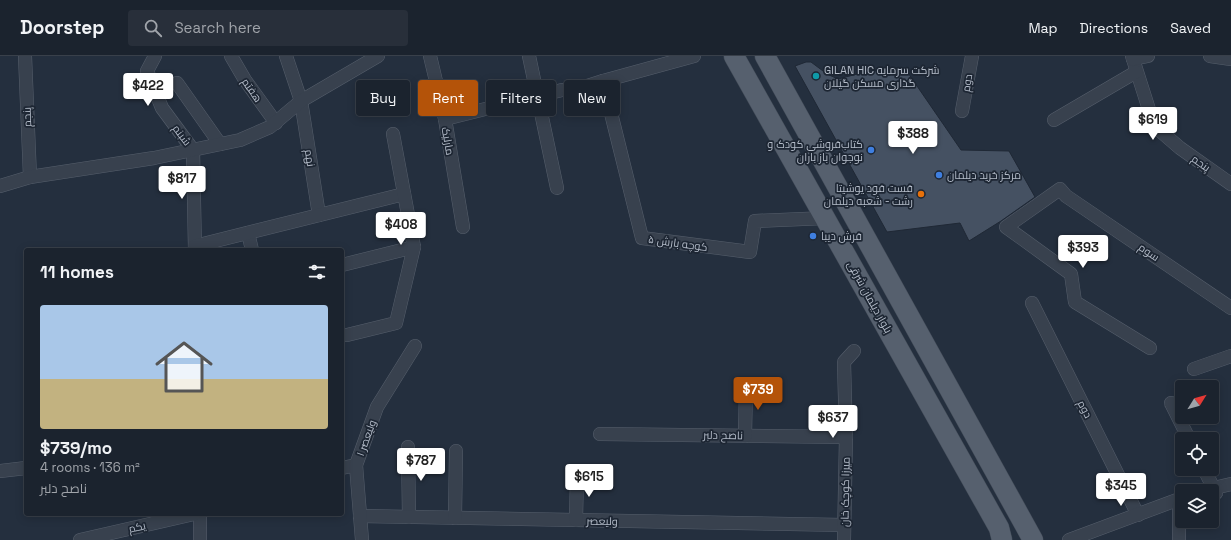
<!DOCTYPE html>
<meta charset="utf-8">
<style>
body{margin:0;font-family:"Space Grotesk",Cairo,sans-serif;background:#282f3a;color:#f1f3f6;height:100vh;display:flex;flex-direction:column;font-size:15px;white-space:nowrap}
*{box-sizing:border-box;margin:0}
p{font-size:13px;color:#a0a4aa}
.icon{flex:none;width:22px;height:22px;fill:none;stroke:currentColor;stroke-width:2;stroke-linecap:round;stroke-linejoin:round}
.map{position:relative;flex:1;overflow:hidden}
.side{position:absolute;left:24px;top:192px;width:320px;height:268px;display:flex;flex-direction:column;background:#1b232e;border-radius:4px;box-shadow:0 2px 10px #0003,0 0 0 1px #39404a}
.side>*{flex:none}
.top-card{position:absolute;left:356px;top:24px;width:380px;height:36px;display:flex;gap:8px}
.needle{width:26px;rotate:53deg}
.buttons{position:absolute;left:1175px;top:324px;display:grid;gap:8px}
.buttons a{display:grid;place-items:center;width:44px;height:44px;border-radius:4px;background:#1b232e;box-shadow:0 2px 10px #0003,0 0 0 1px #39404a;font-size:20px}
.price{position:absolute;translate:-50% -34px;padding:0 9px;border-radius:4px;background:#fff;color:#222;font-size:13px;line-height:26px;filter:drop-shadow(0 1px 2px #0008)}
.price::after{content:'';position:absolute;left:50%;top:24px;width:12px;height:9px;margin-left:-6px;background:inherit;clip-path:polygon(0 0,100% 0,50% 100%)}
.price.on{background:#b45309;color:#fff}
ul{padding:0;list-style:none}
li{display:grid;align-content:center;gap:8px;height:212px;padding:0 16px}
li span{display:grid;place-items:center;height:124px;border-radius:4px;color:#555}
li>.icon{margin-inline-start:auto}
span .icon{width:72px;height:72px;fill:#fffc;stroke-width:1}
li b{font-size:17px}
h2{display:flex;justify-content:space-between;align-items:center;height:48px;padding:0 16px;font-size:17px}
.chip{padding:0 14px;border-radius:4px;background:#1b232e;box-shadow:0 2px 10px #0003,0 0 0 1px #39404a;font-size:14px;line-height:36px}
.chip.on{background:#b45309;color:#fff}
header{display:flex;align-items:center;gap:24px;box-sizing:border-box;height:56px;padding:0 20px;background:#1b232e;border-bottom:1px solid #39404a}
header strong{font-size:19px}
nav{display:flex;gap:22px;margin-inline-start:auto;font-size:14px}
.search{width:280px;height:36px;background:#282f3a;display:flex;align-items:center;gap:10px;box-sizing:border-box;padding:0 14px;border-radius:4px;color:#a0a4aa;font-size:15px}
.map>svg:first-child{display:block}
.building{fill:#455162;stroke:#1f2835}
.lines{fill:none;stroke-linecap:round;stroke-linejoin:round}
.street-casing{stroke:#565f6c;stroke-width:14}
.primary-casing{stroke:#414a57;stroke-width:21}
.street{stroke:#38414e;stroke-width:13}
.primary{stroke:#56606e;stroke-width:20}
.culture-dot{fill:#0f9aa8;stroke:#1d2633;stroke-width:1.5}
.shop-dot{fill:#3f7fe0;stroke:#1d2633;stroke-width:1.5}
.food-dot{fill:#e8710a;stroke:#1d2633;stroke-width:1.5}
.labels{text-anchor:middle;stroke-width:3.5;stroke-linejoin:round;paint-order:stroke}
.poi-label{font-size:11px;fill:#b4bcc9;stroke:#1d2633;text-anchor:start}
.street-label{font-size:11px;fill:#b4bcc9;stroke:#1d2633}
</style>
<header>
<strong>Doorstep</strong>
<div class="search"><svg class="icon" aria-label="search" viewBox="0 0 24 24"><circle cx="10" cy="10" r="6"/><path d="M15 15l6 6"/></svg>Search here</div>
<nav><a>Map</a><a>Directions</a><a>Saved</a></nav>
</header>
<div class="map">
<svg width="1231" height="484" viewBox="0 0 1231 484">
<rect width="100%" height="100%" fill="#242f3e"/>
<!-- building -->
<polygon class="building" points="806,6 811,6 827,18 838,23 869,15 906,14 961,94 1009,95 1035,141 1001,165 969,185 960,167 887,176 795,10"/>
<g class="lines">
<!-- street casing -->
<g class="street-casing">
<g id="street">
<polyline points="25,0 30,121"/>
<polyline points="155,0 147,15 162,52 193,94 195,194"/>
<polyline points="231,0 245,24 276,67"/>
<polyline points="286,0 301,45 319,159"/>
<polyline points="430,0 445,63 463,171"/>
<polyline points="529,0 557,132"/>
<polyline points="1132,0 1152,63 1158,73 1180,92 1231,128"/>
<polyline points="1210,0 1231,3"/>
<polyline points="1133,3 1148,0"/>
<polyline points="603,25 642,182 750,196 755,165 826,162"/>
<polyline points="177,27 220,88"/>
<polyline points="962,55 972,0"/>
<polyline points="445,63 562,34 575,34 603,25 694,0"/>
<polyline points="1054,64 1136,16"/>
<polyline points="0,130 30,121 154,102 240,84 270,71 301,45 378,0"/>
<polyline points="248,177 252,194"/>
<polyline points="195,190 404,138"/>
<polyline points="342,209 414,191"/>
<polyline points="1032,247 1138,459"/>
<polyline points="347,279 396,267 414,191 393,78"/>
<polyline points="1150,292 1075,246 1071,218 1006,171 1060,133 1066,140 1231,252"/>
<polyline points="1194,313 1231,300"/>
<polyline points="1171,347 1189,383"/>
<polyline points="600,378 846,381"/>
<polyline points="745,380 746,330"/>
<polyline points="408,391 409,461"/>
<polyline points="342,412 356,409"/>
<polyline points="1204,413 1216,437"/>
<polyline points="0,415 26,412"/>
<polyline points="1201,435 1231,428"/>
<polyline points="200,458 200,484"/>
<polyline points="360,460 844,469"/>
<polyline points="455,462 456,395"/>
<polyline points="576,464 577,419"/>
<polyline points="80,484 194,458"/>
<polyline points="362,484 356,409 377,351 415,290"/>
<polyline points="844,484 846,381 844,306 854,295"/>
<polyline points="1069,484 1182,442"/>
<polyline points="1179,484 1179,451"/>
</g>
</g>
<!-- primary casing -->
<g class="primary-casing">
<g id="primary">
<polyline points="734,0 981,440 999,472 1002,484"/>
<polyline points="765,0 1033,484"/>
</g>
</g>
<!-- street -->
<use href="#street" class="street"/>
<!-- primary -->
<use href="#primary" class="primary"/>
</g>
<!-- markers -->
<circle class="culture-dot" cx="816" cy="20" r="4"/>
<g class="shop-dot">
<circle cx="871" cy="94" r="4"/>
<circle cx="939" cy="119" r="4"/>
<circle cx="813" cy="180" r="4"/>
</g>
<circle class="food-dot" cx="921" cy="138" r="4"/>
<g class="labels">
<!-- poi labels -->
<g class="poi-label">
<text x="824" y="18">GILAN HIC شرکت سرمایه<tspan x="824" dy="13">گذاری مسکن گیلان</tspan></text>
<text x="863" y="92" text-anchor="end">کتاب‌فروشی کودک و<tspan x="863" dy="13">نوجوان باز باران</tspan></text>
<text x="947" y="123">مرکز خرید دیلمان</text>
<text x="913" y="136" text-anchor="end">فست فود یوشیتا<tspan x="913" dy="13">رشت - شعبه دیلمان</tspan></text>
<text x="821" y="184">فرش دیبا</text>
</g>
<!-- street labels -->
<g class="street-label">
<text transform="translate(967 27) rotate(-81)" y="4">دوم</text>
<text transform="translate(252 34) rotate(55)" y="4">هفتم</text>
<text transform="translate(27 61) rotate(-92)" y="4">پنجم</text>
<text transform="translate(182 79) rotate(53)" y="4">شبنم</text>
<text transform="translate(448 85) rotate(80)" y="4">مارلیک</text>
<text transform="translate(310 102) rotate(81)" y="4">نهم</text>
<text transform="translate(1201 107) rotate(35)" y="4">پنجم</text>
<text transform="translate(678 187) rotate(8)" y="4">کوچه بارش ۵</text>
<text transform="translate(1149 196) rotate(34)" y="4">سوم</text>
<text transform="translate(870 241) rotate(61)" y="4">بلوار دیلمان شرقی</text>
<text transform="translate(1085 353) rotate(63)" y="4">دوم</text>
<text transform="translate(723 379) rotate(1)" y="4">ناصح دلبر</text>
<text transform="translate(366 382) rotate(-70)" y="4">ولیعصر ۱</text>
<text transform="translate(845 436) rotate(-89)" y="4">میرزا کوچک خان</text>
<text transform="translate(602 465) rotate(1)" y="4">ولیعصر</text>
<text transform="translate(137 471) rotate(-13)" y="4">یکم</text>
</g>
</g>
</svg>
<div class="buttons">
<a><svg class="needle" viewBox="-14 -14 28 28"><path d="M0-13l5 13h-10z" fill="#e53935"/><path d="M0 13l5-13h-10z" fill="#a0a4aa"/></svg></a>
<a><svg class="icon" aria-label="locate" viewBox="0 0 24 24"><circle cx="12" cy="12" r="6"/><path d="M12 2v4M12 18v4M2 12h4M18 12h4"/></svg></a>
<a><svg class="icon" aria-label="layers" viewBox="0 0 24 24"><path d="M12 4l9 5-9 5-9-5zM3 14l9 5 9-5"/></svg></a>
</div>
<b class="price" style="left:148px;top:51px">$422</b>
<b class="price" style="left:1153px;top:85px">$619</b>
<b class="price" style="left:913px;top:99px">$388</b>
<b class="price" style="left:182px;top:144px">$817</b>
<b class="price" style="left:401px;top:190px">$408</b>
<b class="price" style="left:1083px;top:213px">$393</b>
<b class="price on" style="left:758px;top:355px">$739</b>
<b class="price" style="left:833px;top:383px">$637</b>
<b class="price" style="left:421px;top:426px">$787</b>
<b class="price" style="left:589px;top:442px">$615</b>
<b class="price" style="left:1121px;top:451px">$345</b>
<div class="top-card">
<a class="chip">Buy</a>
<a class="chip on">Rent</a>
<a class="chip">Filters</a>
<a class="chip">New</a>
</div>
<section class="side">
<h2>11 homes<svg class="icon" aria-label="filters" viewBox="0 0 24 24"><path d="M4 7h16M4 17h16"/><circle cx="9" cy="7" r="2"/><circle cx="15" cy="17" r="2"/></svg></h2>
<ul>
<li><span style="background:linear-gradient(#a9c7e8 60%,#c2b280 0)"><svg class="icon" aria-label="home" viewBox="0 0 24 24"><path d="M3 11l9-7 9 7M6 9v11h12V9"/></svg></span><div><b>$739/mo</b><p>4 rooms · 136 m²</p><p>ناصح دلبر</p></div></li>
</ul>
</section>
</div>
